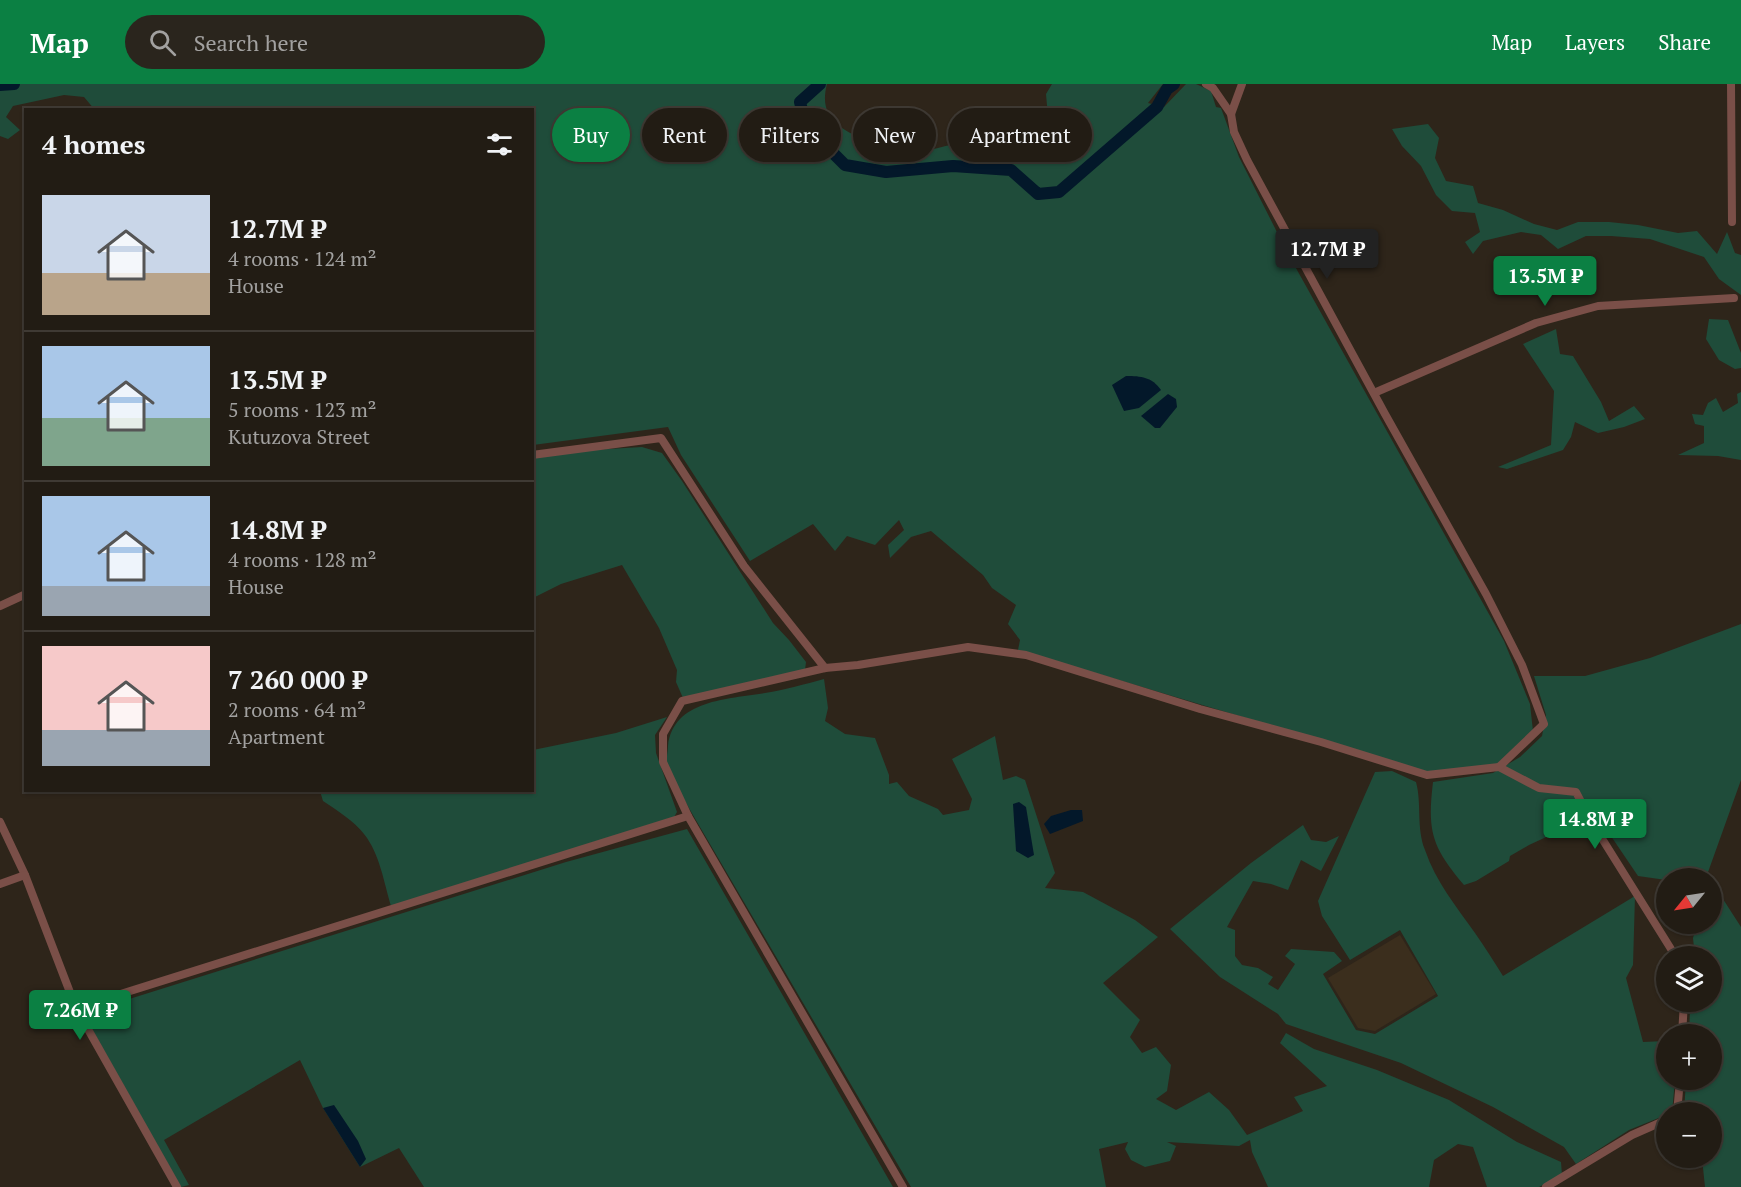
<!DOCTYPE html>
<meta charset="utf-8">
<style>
body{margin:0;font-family:"PT Serif",serif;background:#2a251d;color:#f1f3f6;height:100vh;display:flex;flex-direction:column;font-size:22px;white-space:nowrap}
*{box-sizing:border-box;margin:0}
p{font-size:20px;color:#a2a1a0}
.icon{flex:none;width:33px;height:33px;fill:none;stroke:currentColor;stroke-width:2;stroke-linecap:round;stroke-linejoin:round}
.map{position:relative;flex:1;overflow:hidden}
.details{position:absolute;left:24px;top:24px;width:510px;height:684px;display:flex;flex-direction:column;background:#221c14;border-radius:0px;box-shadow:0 2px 4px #0004,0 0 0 2px #3f3a34}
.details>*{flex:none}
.banner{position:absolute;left:552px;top:24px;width:570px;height:54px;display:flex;gap:12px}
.needle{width:39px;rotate:240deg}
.controls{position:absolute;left:1656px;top:784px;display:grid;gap:12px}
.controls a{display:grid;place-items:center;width:66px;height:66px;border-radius:50%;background:#221c14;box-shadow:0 2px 4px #0004,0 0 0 2px #3f3a34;font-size:30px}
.price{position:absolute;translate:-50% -51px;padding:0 14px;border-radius:6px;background:#0b8043;color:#fff;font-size:20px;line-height:39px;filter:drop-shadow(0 2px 3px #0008)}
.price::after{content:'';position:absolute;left:50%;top:36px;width:18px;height:14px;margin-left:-9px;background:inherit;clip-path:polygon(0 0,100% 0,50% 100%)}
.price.selected{background:#222;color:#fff}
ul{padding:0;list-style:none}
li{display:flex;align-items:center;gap:18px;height:150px;padding:0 18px}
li+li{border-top:2px solid #3f3a34}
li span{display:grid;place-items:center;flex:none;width:168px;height:120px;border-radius:0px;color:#555}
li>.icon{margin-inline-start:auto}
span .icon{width:72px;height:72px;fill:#fffc;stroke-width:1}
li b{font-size:26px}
h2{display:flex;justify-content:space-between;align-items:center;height:72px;padding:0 18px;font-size:26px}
.chip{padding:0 21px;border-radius:27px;background:#221c14;box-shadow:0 2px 4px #0004,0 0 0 2px #3f3a34;font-size:21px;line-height:54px}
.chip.selected{background:#0b8043;color:#fff}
header{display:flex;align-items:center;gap:36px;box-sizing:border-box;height:84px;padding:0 30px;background:#0b8043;color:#fff}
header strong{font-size:28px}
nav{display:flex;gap:33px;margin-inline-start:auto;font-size:21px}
.search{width:420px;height:54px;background:#2a251d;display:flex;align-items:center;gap:15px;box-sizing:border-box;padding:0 21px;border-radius:33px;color:#a2a1a0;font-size:22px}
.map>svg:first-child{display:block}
.built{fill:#3b2e1d}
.green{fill:#1f4c3a}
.water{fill:#03182a}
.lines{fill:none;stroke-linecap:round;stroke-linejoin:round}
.river{stroke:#03182a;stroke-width:12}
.street{stroke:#7a4f48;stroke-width:8}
</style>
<header>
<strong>Map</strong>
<div class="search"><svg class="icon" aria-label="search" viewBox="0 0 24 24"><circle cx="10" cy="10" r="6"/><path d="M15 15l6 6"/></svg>Search here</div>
<nav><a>Map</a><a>Layers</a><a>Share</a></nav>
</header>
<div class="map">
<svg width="1741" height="1103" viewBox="0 0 1741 1103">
<rect width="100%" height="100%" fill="#2e251a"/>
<!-- built -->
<polygon class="built" points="1400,851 1436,910 1375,947 1358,944 1328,894"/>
<!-- green -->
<g class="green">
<path d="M0 0H827C818 34 840 45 867 57L884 46 903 57 911 68 934 65 973 55 1008 59 1037 51 1048 33 1046 10 1052 0H1163L1148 19 1164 23 1186 0H1196L1211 7 1216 23 1221 24 1239 73 1287 168 1504 557 1530 620 1533 647 1497 680 1427 688 1018 566 1020 556 1008 540 1016 521 992 504 983 491 931 447 911 453 890 474 888 461 904 446 899 436 875 461 847 452 835 467 813 440 750 477 681 371 668 343 533 361 532 26H95L84 13 64 11 13 22 6 33 20 46 8 55 0 52Z"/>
<polygon points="1428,40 1439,54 1435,74 1446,97 1473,102 1478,119 1503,126 1534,140 1557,146 1578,138 1609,138 1638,141 1678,149 1697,147 1717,170 1727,148 1735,169 1741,171 1741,211 1719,195 1704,173 1650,155 1611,152 1586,152 1558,165 1541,151 1521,148 1483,157 1473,170 1465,158 1480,148 1475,129 1452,127 1436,111 1421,82 1402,62 1392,45"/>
<polygon points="1709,235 1728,236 1741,269 1741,284 1735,285 1719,276 1706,255"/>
<polygon points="1556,245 1560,270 1573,272 1601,318 1609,337 1634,322 1645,335 1624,343 1598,349 1575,338 1571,353 1563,366 1507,385 1498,383 1551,361 1554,307 1523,260"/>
<polygon points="1741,308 1741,376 1718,372 1678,371 1704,359 1704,342 1695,340 1692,330 1703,331 1708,319 1716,314 1723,328 1738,319 1737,310"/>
<polygon points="642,363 662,369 682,397 773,539 789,556 806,578 805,586 683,614 676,598 677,586 659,544 622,481 561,500 533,514 533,373 591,366"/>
<path d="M1741 540V696L1707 791 1710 795 1666 796 1638 792 1596 730 1529 761 1510 772 1509 777 1476 797 1464 801C1432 763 1427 748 1433 698L1493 689 1520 673 1542 652 1546 631 1534 592H1585L1650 574Z"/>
<path d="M824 595 828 624 825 637 845 650 875 654 889 691V700L897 698 909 712 938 725 943 731 969 726 972 715 952 675 995 652 1003 696 1016 692 1025 696 1055 789 1045 804 1083 808 1135 836 1158 853 1103 899 1140 936 1130 953 1142 969 1156 963 1171 981 1167 1007 1156 1015 1176 1026 1209 1008 1229 1026 1247 1051 1303 1027 1294 1013 1327 1002 1280 959 1286 949 1314 965 1377 986 1449 1016 1517 1058 1561 1078 1562 1091 1539 1103H1487L1473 1063 1458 1060 1434 1076 1429 1103H1268L1252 1068 1250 1056 1239 1062 1167 1058 1176 1062 1170 1077 1145 1083 1131 1076 1125 1065 1128 1058 1099 1065 1106 1103H911L690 726C682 711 671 696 667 680 666 674 668 667 668 662 673 615 730 615 765 609 785 606 805 600 824 595Z"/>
<path d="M667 633 655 651 656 669 677 728 674 733 391 822C384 799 380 770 364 750 354 737 338 727 323 717L320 707 532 706 533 666 616 649Z"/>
<path d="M1392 687 1416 698C1422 720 1416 743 1425 766 1436 798 1456 822 1475 849 1485 863 1494 878 1503 892L1635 812 1633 881 1626 894 1643 958 1666 957V996H1675L1672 1029H1666V1031L1629 1046 1576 1080 1564 1063 1493 1023 1401 979 1286 940 1278 930 1220 893 1170 845 1251 779 1303 741 1311 756 1326 758 1339 752 1321 787 1301 776 1288 806 1271 800 1253 797 1227 843 1235 846V872L1242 881 1258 884 1273 893 1268 900 1278 906 1295 880 1285 872 1291 865 1334 868 1342 877 1323 890 1356 946 1375 950 1438 912 1400 846 1350 876 1322 832 1318 817 1375 688Z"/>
<polygon points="687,745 893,1103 424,1103 399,1064 360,1083 323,1024 300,976 164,1056 189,1101 181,1103 88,938 91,927 566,778"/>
<polygon points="1712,798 1741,843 1741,1103 1705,1103 1702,1074 1712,1074 1712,1029 1684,1029 1686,996 1712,996 1712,951 1689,951 1690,925 1692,918 1712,918 1712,873 1695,873 1693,854 1697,840 1712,840"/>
</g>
<!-- water -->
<g class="water">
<path d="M1126 292C1141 292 1152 293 1161 306L1139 324 1124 327 1112 301Z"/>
<polygon points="1168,310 1176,315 1177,323 1160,344 1155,344 1141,332"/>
<polygon points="1019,718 1026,723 1034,771 1028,774 1016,767 1013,720"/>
<polygon points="1071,726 1082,726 1083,737 1050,750 1044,740 1051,732"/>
<polygon points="334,1021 358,1057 366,1075 360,1083 323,1024"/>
</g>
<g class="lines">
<!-- river -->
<g class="river">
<polyline points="820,0 800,18 806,42 845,81 886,88 953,82 1011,86 1038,110 1059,108 1157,23 1167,5 1174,0"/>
<polyline points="0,1 14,0"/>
</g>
<!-- street -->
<g class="street">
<polyline points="1206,0 1213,4 1231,30"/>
<polyline points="1731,0 1732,138"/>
<polyline points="1374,309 1536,239 1598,222 1734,214"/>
<polyline points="532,371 661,354 744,482 825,584"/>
<polyline points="0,522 26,510"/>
<polyline points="1499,683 1539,704 1576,708 1591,737 1676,873"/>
<polyline points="688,732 663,678 663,650 682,617 825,584 858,581 968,563 1026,571 1200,625 1321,658 1427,691 1499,683 1544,640 1522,581 1486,510 1385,330 1247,76 1234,48 1231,30 1242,0"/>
<polyline points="0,738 25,791 76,924 177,1103"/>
<polyline points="0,800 25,791"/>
<polyline points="76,924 688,732 903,1103"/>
<polyline points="1682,951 1684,918"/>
<polyline points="1677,1029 1680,996"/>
<polyline points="1546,1103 1632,1051 1666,1036"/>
</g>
</g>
</svg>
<div class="controls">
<a><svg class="needle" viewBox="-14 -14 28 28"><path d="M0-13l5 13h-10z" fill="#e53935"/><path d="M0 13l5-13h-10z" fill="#a2a1a0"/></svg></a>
<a><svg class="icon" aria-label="layers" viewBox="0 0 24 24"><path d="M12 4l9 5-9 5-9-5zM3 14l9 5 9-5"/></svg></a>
<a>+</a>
<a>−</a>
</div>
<b class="price selected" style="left:1327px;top:196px">12.7M ₽</b>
<b class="price" style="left:1545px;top:223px">13.5M ₽</b>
<b class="price" style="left:1595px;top:766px">14.8M ₽</b>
<b class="price" style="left:80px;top:957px">7.26M ₽</b>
<div class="banner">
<a class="chip selected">Buy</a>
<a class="chip">Rent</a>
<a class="chip">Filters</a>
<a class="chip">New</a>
<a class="chip">Apartment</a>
</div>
<section class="details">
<h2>4 homes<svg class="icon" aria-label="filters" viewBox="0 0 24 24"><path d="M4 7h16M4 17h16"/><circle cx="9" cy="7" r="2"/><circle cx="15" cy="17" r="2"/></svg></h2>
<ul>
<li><span style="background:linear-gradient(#c9d6e8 65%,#b9a48a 0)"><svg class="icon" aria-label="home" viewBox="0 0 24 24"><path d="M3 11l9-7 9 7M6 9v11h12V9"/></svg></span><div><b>12.7M ₽</b><p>4 rooms · 124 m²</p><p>House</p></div></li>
<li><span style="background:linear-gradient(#a9c7e8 60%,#7fa58c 0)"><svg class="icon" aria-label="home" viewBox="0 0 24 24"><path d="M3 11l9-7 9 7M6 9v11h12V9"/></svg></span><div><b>13.5M ₽</b><p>5 rooms · 123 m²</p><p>Kutuzova Street</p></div></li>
<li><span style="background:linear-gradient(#a9c7e8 75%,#9aa5b1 0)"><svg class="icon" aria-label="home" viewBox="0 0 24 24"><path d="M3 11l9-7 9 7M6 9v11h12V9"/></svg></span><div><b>14.8M ₽</b><p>4 rooms · 128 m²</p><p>House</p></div></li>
<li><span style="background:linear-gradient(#f6c9c9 70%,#9aa5b1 0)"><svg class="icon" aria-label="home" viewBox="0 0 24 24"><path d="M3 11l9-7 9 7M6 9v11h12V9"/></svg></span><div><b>7 260 000 ₽</b><p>2 rooms · 64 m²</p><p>Apartment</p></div></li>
</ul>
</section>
</div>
